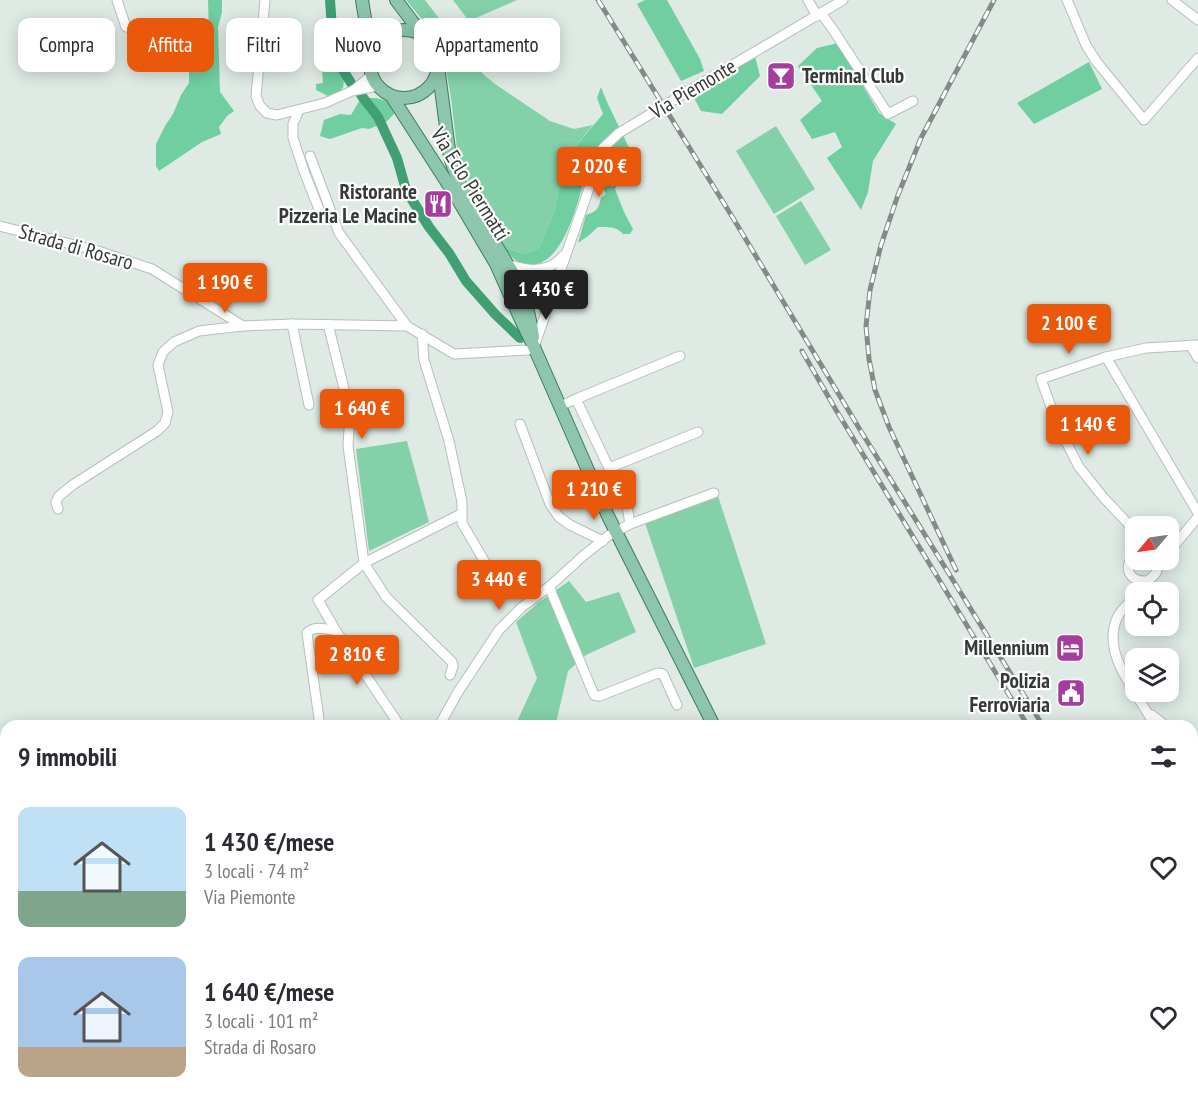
<!DOCTYPE html>
<html lang="it">
<meta charset="utf-8">
<style>
body{margin:0;font-family:"PT Sans Narrow",sans-serif;background:#f7f7f7;color:#2b2b33;height:100vh;display:flex;flex-direction:column;font-size:22px;white-space:nowrap}
*{box-sizing:border-box;margin:0}
p{font-size:20px;color:#7c7c81}
.icon{flex:none;width:33px;height:33px;fill:none;stroke:currentColor;stroke-width:2;stroke-linecap:round;stroke-linejoin:round}
.map{position:relative;flex:1;overflow:hidden}
.panel{position:absolute;left:0px;top:720px;width:1198px;height:384px;display:flex;flex-direction:column;background:#fff;border-radius:18px 18px 0 0;box-shadow:0 3px 15px #0003}
.panel>*{flex:none}
.top-card{position:absolute;left:18px;top:18px;width:600px;height:54px;display:flex;gap:12px}
.needle{width:39px;rotate:241deg}
.controls{position:absolute;left:1125px;top:516px;display:grid;gap:12px}
.controls a{display:grid;place-items:center;width:54px;height:54px;border-radius:12px;background:#fff;box-shadow:0 3px 15px #0003;font-size:30px}
.price{position:absolute;translate:-50% -51px;padding:0 14px;border-radius:6px;background:#ea580c;color:#fff;font-size:20px;line-height:39px;filter:drop-shadow(0 2px 3px #0008)}
.price::after{content:'';position:absolute;left:50%;top:36px;width:18px;height:14px;margin-left:-9px;background:inherit;clip-path:polygon(0 0,100% 0,50% 100%)}
.price.active{background:#222;color:#fff}
ul{padding:0;list-style:none}
li{display:flex;align-items:center;gap:18px;height:150px;padding:0 18px}
li span{display:grid;place-items:center;flex:none;width:168px;height:120px;border-radius:12px;color:#555}
li>.icon{margin-inline-start:auto}
span .icon{width:72px;height:72px;fill:#fffc;stroke-width:1}
li b{font-size:26px}
h2{display:flex;justify-content:space-between;align-items:center;height:72px;padding:0 18px;font-size:26px}
.chip{padding:0 21px;border-radius:12px;background:#fff;box-shadow:0 3px 15px #0003;font-size:21px;line-height:54px}
.chip.active{background:#ea580c;color:#fff}
.map>svg:first-child{display:block}
.green{fill:#83d0a9}
.forest{fill:#70cea0}
.lines{fill:none;stroke-linecap:round;stroke-linejoin:round}
.canal{stroke:#40a074;stroke-width:10}
.minor-casing{stroke:#b4c1ba;stroke-width:11}
.major-casing{stroke:#3d7c5f;stroke-width:14}
.minor{stroke:#fff;stroke-width:9}
.major{stroke:#8dc6ac;stroke-width:12}
.rail-casing{stroke:#838b86;stroke-width:5}
.rail{stroke:#fff;stroke-width:3;stroke-dasharray:9;stroke-linecap:butt}
.minor-bridge-casing{stroke:#b4c1ba;stroke-width:11;stroke-linecap:butt}
.minor-bridge{stroke:#fff;stroke-width:9}
.labels{text-anchor:middle;stroke-width:4.5;stroke-linejoin:round;paint-order:stroke}
.poi-label{font-size:21px;font-weight:bold;fill:#353a37;stroke:#fff;text-anchor:end}
.street-label{font-size:21px;fill:#353a37;stroke:#fff}
</style>
<div class="map">
<svg width="1198" height="1104" viewBox="0 0 1198 1104">
<rect width="100%" height="100%" fill="#deeae3"/>
<!-- green -->
<g class="green">
<polygon points="406,0 425,0 444,25 445,32 440,35 431,36 426,32 425,23"/>
<polygon points="453,0 517,0 469,21"/>
<polygon points="456,46 464,49 483,74 495,84 550,121 574,129 593,125 564,160 554,213 539,248 524,254 505,248 475,198 458,156 451,98 444,56"/>
<polygon points="776,126 815,189 774,214 736,151"/>
<polygon points="801,201 831,250 805,265 776,216"/>
<polygon points="407,441 429,522 369,551 356,449"/>
<polygon points="718,496 766,644 694,668 645,523"/>
<polygon points="569,581 586,602 619,592 636,632 586,655 568,671 556,723 553,726 515,726 537,678 516,622 538,603"/>
<polygon points="808,1098 916,1098 918,1104 809,1104"/>
</g>
<!-- forest -->
<g class="forest">
<polygon points="208,0 222,0 222,12 218,27 220,92 234,111 227,116 219,127 221,134 202,142 159,171 156,166 156,144 165,126 173,114 181,95 189,83 189,64 192,56 191,42 209,32"/>
<polygon points="645,0 667,0 700,59 704,71 681,81 637,4"/>
<polygon points="838,43 879,113 896,124 873,161 868,192 861,210 827,158 842,147 835,132 812,139 800,120 822,101 798,66 817,48"/>
<polygon points="755,56 760,76 722,114 701,111 693,96"/>
<polygon points="1089,62 1102,89 1034,124 1017,103"/>
<polygon points="331,65 345,72 343,88 340,91 328,96 316,90 316,84 323,83 322,70"/>
<path d="M601 87C609 109 621 129 630 150L610 164 605 174 614 176 618 182 615 189 624 212 633 229 630 234H623C617 226 606 227 598 227L588 236 578 243 586 215C598 211 598 209 601 198L606 194 603 188 598 186 600 169 585 178C577 203 564 264 531 265 518 265 512 258 505 248L524 254 539 248 554 213 564 160 603 114 597 98Z"/>
<polygon points="361,98 376,98 391,102 396,112 386,122 369,129 362,128 330,139 320,136 324,120 340,114 351,115"/>
<polygon points="388,1098 558,1098 554,1104 388,1104"/>
<polygon points="1049,1098 1138,1098 1143,1099 1147,1104 1034,1104"/>
</g>
<g class="lines">
<!-- canal -->
<g class="canal">
<polyline points="330,0 333,43 340,65 351,83"/>
<polyline points="361,95 378,117 397,158 406,190 429,227 449,253 466,281 495,314 520,338"/>
</g>
<!-- minor casing -->
<g class="minor-casing">
<g id="minor">
<polyline points="117,0 126,27"/>
<polyline points="265,0 256,96 260,106 267,113 277,115 325,103 352,91 377,86"/>
<polyline points="808,0 817,16"/>
<polyline points="1067,0 1086,45 1096,61 1144,120 1198,58"/>
<polyline points="1172,0 1198,20"/>
<polyline points="821,13 834,31 888,114 913,101"/>
<polyline points="695,87 843,0"/>
<polyline points="354,90 372,75"/>
<polyline points="299,110 293,124 293,138 305,174 323,219"/>
<polyline points="310,156 339,233 407,326"/>
<polyline points="0,226 98,251 152,269 243,326"/>
<path d="M507 264C521 269 538 273 552 265 557 263 561 258 564 255"/>
<path d="M520 300C532 305 545 302 553 291"/>
<polyline points="292,324 309,405"/>
<polyline points="328,324 350,413 348,446 364,563 386,597 452,662 453,666 450,675"/>
<polyline points="422,334 424,360 449,441 462,502 462,523 499,586"/>
<polyline points="1190,345 1198,358"/>
<polyline points="1106,357 1198,513"/>
<polyline points="576,399 680,356"/>
<polyline points="520,424 550,504 559,517 570,525 603,541"/>
<polyline points="609,468 698,432"/>
<polyline points="58,509 56,502 59,496 74,484 157,431 165,423 168,412 158,365 163,352 174,342 199,331 243,326 292,324 407,326 454,354 528,350 534,347 603,148 619,133"/>
<polyline points="630,524 714,493"/>
<polyline points="1136,532 1103,497 1079,467 1057,424 1041,379 1106,357 1146,348 1198,345"/>
<polyline points="1168,553 1198,517"/>
<path d="M1136 554C1122 565 1128 581 1145 581"/>
<polyline points="550,586 552,594 594,695 597,696 600,696 658,673 663,674 677,705"/>
<path d="M1137 592C1140 588 1143 583 1147 581 1156 575 1160 570 1156 560"/>
<path d="M1136 595C1130 602 1122 609 1118 616 1099 654 1139 694 1155 726"/>
<polyline points="1152,715 1166,726"/>
<path d="M320 726 307 633C314 625 326 629 336 631"/>
<polyline points="400,726 336,631 318,600 364,563 461,514"/>
<polyline points="439,726 458,692 499,630 522,607 550,586 583,556 608,536 630,524 627,506 576,399 560,406"/>
<polyline points="1192,736 1198,745"/>
<polyline points="1192,765 1198,756"/>
<polyline points="1192,774 1198,776"/>
</g>
</g>
<!-- major casing -->
<g class="major-casing">
<g id="major">
<polyline points="362,0 371,55"/>
<polyline points="396,0 415,25 418,33"/>
<circle cx="404" cy="64" r="34"/>
<path d="M438 66 450 157C460 193 483 224 502 255 509 267 517 279 522 292 527 307 531 321 533 337"/>
<polyline points="392,97 457,198 496,264 521,320 534,347 608,516 714,726"/>
<polyline points="800,1098 801,1104"/>
</g>
</g>
<!-- minor -->
<use href="#minor" class="minor"/>
<!-- major -->
<use href="#major" class="major"/>
<!-- rail casing -->
<g class="rail-casing">
<g id="rail">
<polyline points="598,0 733,218 862,433 1043,726"/>
<polyline points="802,351 836,410 1028,726"/>
<polyline points="956,570 889,427 875,390 869,359 866,326 870,290 881,245 898,195 921,138 994,0"/>
<polyline points="1192,961 1198,970"/>
<polyline points="1192,995 1198,1004"/>
</g>
</g>
<!-- rail -->
<use href="#rail" class="rail"/>
<!-- minor-bridge casing -->
<g class="minor-bridge-casing">
<polyline id="minor-bridge" points="619,133 695,87"/>
</g>
<!-- minor-bridge -->
<use href="#minor-bridge" class="minor-bridge"/>
</g>
<!-- icons -->
<defs>
<g id="bar-square" transform="scale(1.5)"><rect x="-9" y="-9" width="18" height="18" rx="4" fill="#a63c9e" stroke="#fff"/><path d="M-6-5H6L.8 .8V4.5H3.5V6h-7V4.5H-.8V.8Z" fill="#fff"/></g>
<g id="restaurant-square" transform="scale(1.5)"><rect x="-9" y="-9" width="18" height="18" rx="4" fill="#a63c9e" stroke="#fff"/><path d="M-5-6h1v4h1v-4h1v4h1v-4h1v5L-1.5 .5V6h-2V.5L-5-1ZM5-6V6H3V1.5H1.5Q1.5-4 5-6Z" fill="#fff"/></g>
<g id="hotel-square" transform="scale(1.5)"><rect x="-9" y="-9" width="18" height="18" rx="4" fill="#a63c9e" stroke="#fff"/><path d="M-6-4.5h1.5V1H6V5H4.5V3h-9V5H-6ZM-4 0a1.8 1.8 0 1 1 3.6 0ZM.5 0V-2.5h3Q6-2.5 6 0Z" fill="#fff"/></g>
<g id="civic-square" transform="scale(1.5)"><rect x="-9" y="-9" width="18" height="18" rx="4" fill="#a63c9e" stroke="#fff"/><path d="M-.6-6.5H3V-4.5H.6V-3L4-1V1h2V6H-6V1h2V-1L-.6-3ZM-1.2 2.5V6h2.4V2.5Z" fill="#fff"/></g>
</defs>
<g fill-rule="evenodd">
<use href="#bar-square" x="781" y="76"/>
<use href="#restaurant-square" x="438" y="204"/>
<use href="#hotel-square" x="1070" y="648"/>
<use href="#civic-square" x="1071" y="693"/>
</g>
<g class="labels">
<!-- poi labels -->
<g class="poi-label">
<text x="802" y="83" text-anchor="start">Terminal Club</text>
<text x="417" y="199">Ristorante<tspan x="417" dy="24">Pizzeria Le Macine</tspan></text>
<text x="1049" y="655">Millennium</text>
<text x="1050" y="688">Polizia<tspan x="1050" dy="24">Ferroviaria</tspan></text>
</g>
<!-- street labels -->
<g class="street-label">
<text transform="translate(693 89) rotate(-31)" y="7">Via Piemonte</text>
<text transform="translate(470 184) rotate(58)" y="7">Via Eclo Piermatti</text>
<text transform="translate(76 247) rotate(16)" y="7">Strada di Rosaro</text>
</g>
</g>
</svg>
<div class="controls">
<a><svg class="needle" viewBox="-14 -14 28 28"><path d="M0-13l5 13h-10z" fill="#e53935"/><path d="M0 13l5-13h-10z" fill="#7c7c81"/></svg></a>
<a><svg class="icon" aria-label="locate" viewBox="0 0 24 24"><circle cx="12" cy="12" r="6"/><path d="M12 2v4M12 18v4M2 12h4M18 12h4"/></svg></a>
<a><svg class="icon" aria-label="layers" viewBox="0 0 24 24"><path d="M12 4l9 5-9 5-9-5zM3 14l9 5 9-5"/></svg></a>
</div>
<b class="price" style="left:599px;top:198px">2 020 €</b>
<b class="price" style="left:225px;top:314px">1 190 €</b>
<b class="price active" style="left:546px;top:321px">1 430 €</b>
<b class="price" style="left:1069px;top:355px">2 100 €</b>
<b class="price" style="left:362px;top:440px">1 640 €</b>
<b class="price" style="left:1088px;top:456px">1 140 €</b>
<b class="price" style="left:594px;top:521px">1 210 €</b>
<b class="price" style="left:499px;top:611px">3 440 €</b>
<b class="price" style="left:357px;top:686px">2 810 €</b>
<div class="top-card">
<a class="chip">Compra</a>
<a class="chip active">Affitta</a>
<a class="chip">Filtri</a>
<a class="chip">Nuovo</a>
<a class="chip">Appartamento</a>
</div>
<section class="panel">
<h2>9 immobili<svg class="icon" aria-label="filters" viewBox="0 0 24 24"><path d="M4 7h16M4 17h16"/><circle cx="9" cy="7" r="2"/><circle cx="15" cy="17" r="2"/></svg></h2>
<ul>
<li><span style="background:linear-gradient(#bfe0f5 70%,#7fa58c 0)"><svg class="icon" aria-label="home" viewBox="0 0 24 24"><path d="M3 11l9-7 9 7M6 9v11h12V9"/></svg></span><div><b>1 430 €/mese</b><p>3 locali · 74 m²</p><p>Via Piemonte</p></div><svg class="icon" aria-label="heart" viewBox="0 0 24 24"><path d="M12 20l-8-8c-3-5 5-10 8-4 3-6 11-1 8 4z"/></svg></li>
<li><span style="background:linear-gradient(#a9c7e8 75%,#b9a48a 0)"><svg class="icon" aria-label="home" viewBox="0 0 24 24"><path d="M3 11l9-7 9 7M6 9v11h12V9"/></svg></span><div><b>1 640 €/mese</b><p>3 locali · 101 m²</p><p>Strada di Rosaro</p></div><svg class="icon" aria-label="heart" viewBox="0 0 24 24"><path d="M12 20l-8-8c-3-5 5-10 8-4 3-6 11-1 8 4z"/></svg></li>
</ul>
</section>
</div>
